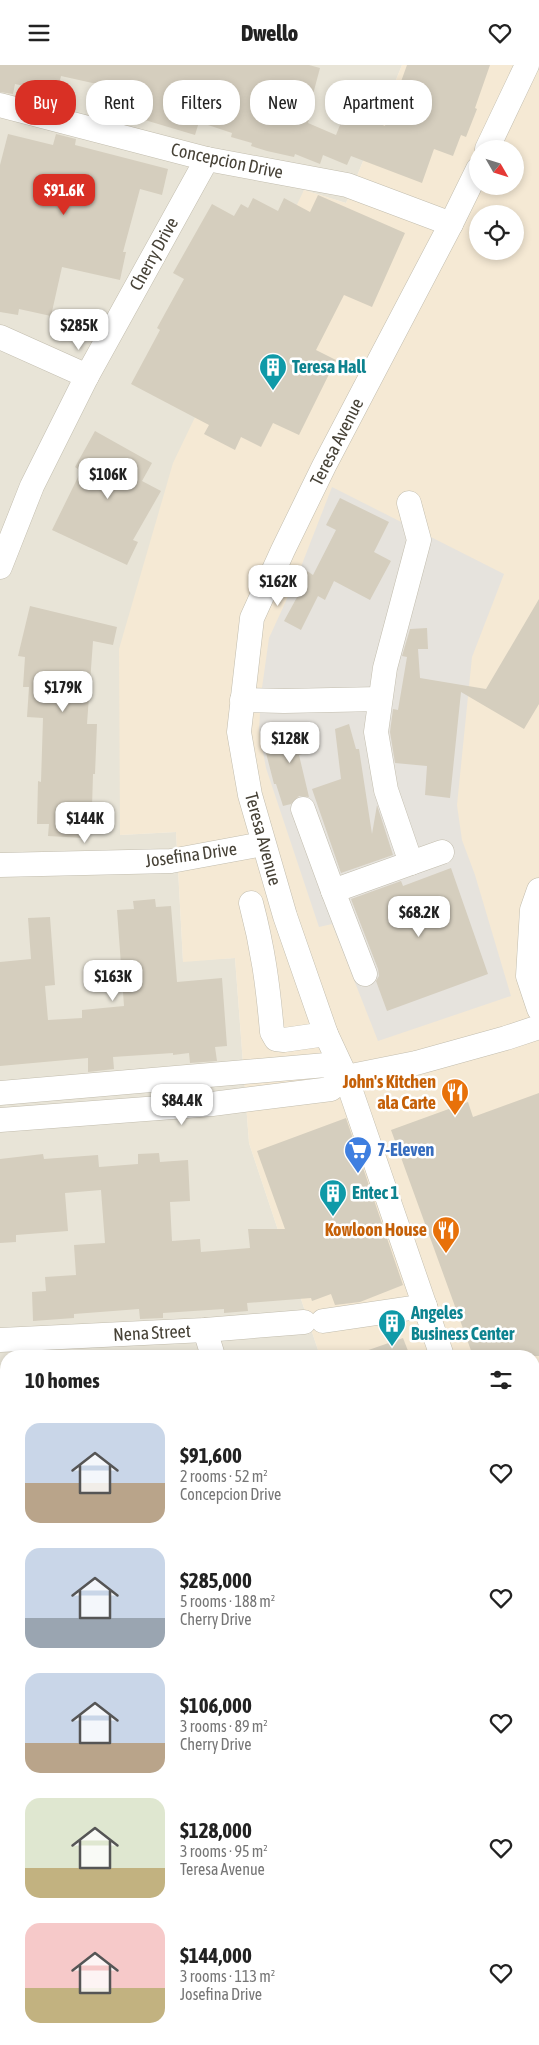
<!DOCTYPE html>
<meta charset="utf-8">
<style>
body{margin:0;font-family:"Asap Condensed",sans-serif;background:#f6f6f6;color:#222;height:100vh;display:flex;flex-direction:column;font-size:19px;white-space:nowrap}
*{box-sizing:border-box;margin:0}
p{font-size:16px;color:#767676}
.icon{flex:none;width:28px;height:28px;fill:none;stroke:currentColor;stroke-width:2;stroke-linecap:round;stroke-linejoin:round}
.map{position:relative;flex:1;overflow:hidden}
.details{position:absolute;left:0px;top:1285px;width:540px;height:695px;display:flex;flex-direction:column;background:#fff;border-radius:20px 20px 0 0;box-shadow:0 2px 8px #0003}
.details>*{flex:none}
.guide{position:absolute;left:15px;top:15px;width:510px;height:45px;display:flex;gap:10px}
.needle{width:32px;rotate:129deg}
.controls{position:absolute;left:469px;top:75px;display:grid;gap:10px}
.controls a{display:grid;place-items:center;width:55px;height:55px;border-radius:50%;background:#fff;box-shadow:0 2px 8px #0003;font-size:25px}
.price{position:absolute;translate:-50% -42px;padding:0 11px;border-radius:10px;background:#fff;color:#222;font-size:16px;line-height:32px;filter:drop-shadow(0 1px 2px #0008)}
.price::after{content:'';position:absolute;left:50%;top:30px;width:15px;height:11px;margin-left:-8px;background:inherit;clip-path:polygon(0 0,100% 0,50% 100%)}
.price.current{background:#d93025;color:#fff}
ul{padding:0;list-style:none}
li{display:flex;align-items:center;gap:15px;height:125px;padding:0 25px}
li span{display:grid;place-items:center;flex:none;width:140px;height:100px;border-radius:15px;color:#555}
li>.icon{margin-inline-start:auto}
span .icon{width:60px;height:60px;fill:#fffc;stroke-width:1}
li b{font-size:21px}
h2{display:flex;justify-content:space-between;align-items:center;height:60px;padding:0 25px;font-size:21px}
.tag{padding:0 18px;border-radius:20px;background:#fff;box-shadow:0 2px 8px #0003;font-size:18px;line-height:45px}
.tag.current{background:#d93025;color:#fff}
header{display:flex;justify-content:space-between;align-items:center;height:65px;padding:0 25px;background:#fff;font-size:22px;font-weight:800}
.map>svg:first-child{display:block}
.residential{fill:#e8e4d7}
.commercial{fill:#f5e9d4;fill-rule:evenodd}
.industrial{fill:#e6e3dd}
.parking{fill:#e5e4e0}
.building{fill:#d5cebe}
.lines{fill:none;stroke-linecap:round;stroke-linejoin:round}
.minor-tunnel{stroke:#d1cec5;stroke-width:24;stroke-dasharray:24 12;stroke-linecap:butt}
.minor-casing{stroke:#c2bdae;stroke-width:25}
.minor{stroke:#fff;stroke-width:24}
.labels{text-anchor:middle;stroke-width:5;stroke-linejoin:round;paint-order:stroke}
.street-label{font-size:18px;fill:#474237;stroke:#fff}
.culture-label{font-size:18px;font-weight:bold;fill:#0d838f;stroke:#fff;text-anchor:start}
.food-label{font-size:18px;font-weight:bold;fill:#c56008;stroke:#fff;text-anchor:end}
.shop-label{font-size:18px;font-weight:bold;fill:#366cbe;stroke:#fff;text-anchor:start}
</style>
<header><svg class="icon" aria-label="menu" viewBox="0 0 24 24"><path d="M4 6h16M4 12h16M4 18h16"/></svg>Dwello<svg class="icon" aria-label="heart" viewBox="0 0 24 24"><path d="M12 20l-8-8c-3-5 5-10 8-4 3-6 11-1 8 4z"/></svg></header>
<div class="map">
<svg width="539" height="1980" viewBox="0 0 539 1980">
<rect width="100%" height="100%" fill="#f4f1e8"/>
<!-- residential -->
<polygon class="residential" points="0,0 402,0 346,138 304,125 120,770 176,767 183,896 235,893 249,1078 320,1291 6,1291 6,1963 0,1966"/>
<!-- commercial -->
<path class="commercial" d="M402 0H539V1980H84L82 1974H534V1291H320L249 1078 235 893 183 897 176 767 120 770 119 584 173 398 304 125 346 138ZM478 84H515V121H478ZM478 149H515V186H478Z"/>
<!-- industrial -->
<polygon class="industrial" points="332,422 504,509 472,592 457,740 462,775 475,810 511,931 378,976 332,859 319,862 266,703 259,665 261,630 269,573 297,512"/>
<!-- parking -->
<g class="parking">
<polygon points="539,1793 539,1877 534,1879 534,1795"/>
<polygon points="85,1974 277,1974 260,1980 87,1980"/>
</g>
<!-- building -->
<g class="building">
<polygon points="0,0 309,0 320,3 308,48 311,48 308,58 336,70 346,45 385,61 407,0 490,0 475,43 477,44 466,72 461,70 453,91 434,84 422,118 351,91 347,100 323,90 320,99 295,89 294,92 267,86 251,81 252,78 231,72 232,68 199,57 195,70 128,50 125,57 99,48 106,24 105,24 106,21 61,11 57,28 15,19 13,29 0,27"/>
<polygon points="8,69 53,80 56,69 76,74 75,80 168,104 162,130 140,124 123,187 126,187 120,215 62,202 51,251 19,244 18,250 0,247 0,100"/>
<polygon points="318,130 405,168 372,242 344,230 316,285 336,295 299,370 273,358 261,382 241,372 235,385 204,369 209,360 131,319 160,265 157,263 184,214 173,208 212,139 234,151 241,139 248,143 253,133 278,146 284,133 310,147"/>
<polygon points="95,366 152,398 142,416 161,426 133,475 138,477 127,500 52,465 81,406 75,402"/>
<polygon points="340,433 389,457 374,487 391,496 370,535 334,516 325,535 318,531 301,565 284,556 302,523 299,522 307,506 313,510 336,465 326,460"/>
<polygon points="539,534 539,639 524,664 461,627 450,733 425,730 427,701 395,698 390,667 393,644 398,645 407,592 402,591 410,564 427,563 428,584 418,584 420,613 486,624"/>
<polygon points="30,541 117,562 113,580 93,576 87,659 97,659 95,709 93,709 92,742 85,742 84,773 48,771 49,759 37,759 38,716 41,717 43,653 27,652 29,622 23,622 25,592 18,591"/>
<polygon points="349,659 356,684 359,684 372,769 377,740 393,790 341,808 312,724 341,714 335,664"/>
<polygon points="310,660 316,685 299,690 309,732 299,731 291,739 283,741 276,719 274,719 264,680 291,674 289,665"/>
<polygon points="451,803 488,909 387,946 376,916 379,911 378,904 351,834 401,816 403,821"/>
<polygon points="155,834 156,842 171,841 177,917 222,913 227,981 215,982 217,996 190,998 189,988 173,990 173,988 113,992 114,1004 88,1007 88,993 0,1001 0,897 31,894 28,853 50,852 55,920 45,921 48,955 82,953 82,945 124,941 117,845 134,844 133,836"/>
<polygon points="539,1028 539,1291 473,1291 391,1065 468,1037 473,1052"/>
<polygon points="346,1053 403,1220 360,1237 335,1240 331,1229 312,1236 311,1233 247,1238 248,1246 224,1248 224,1244 163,1248 163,1253 140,1254 139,1244 74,1249 74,1253 33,1256 32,1227 46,1226 45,1212 76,1210 74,1180 105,1178 101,1125 65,1128 68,1166 16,1170 16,1177 0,1178 0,1094 43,1089 44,1094 98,1090 99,1102 138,1099 138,1089 159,1088 160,1097 188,1095 190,1136 170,1137 172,1176 200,1174 201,1187 250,1183 248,1164 285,1164 257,1086"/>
<polygon points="403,1273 410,1291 358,1291 357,1289"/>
</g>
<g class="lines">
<!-- minor-tunnel -->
<polyline class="minor-tunnel" points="534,1891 539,1889"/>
<!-- minor casing -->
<g class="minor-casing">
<g id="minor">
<polyline points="0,40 207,94 347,120 451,159"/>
<polyline points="487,84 527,0"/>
<polyline points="0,272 87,311"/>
<polyline points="0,502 32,421 87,311 207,94"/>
<polyline points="242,635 284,636 380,634"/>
<polyline points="303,744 333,826"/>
<polyline points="411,798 442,787"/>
<polyline points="0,800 171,796 263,779"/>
<polyline points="539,825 532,845 528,911 539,944"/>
<path d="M251 838C263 883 268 921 272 967L276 974 284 975 326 969"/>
<polyline points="365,909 333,826 411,798 386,725 376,667 385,603 419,475 409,438"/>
<polyline points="0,1028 326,1000 346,1012"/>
<polyline points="0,1055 212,1039 331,1024 346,1012 416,998 506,973 539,962"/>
<polyline points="323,1256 425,1241"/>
<polyline points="205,1265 213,1291"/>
<polyline points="0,1275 205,1265 304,1257"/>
<polyline points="442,1291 346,1012 326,969 285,851 250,730 239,667 252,553 283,485 324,401 451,159 478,104"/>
<polyline points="0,1343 6,1375"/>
<polyline points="534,1560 539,1575"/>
<polyline points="534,1772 539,1770"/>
<polyline points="534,1825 539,1824"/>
<polyline points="0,1959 6,1957"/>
<polyline points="233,1974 235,1980"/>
<polyline points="117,1980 120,1974"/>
<polyline points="272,1980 290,1974"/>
</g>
</g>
<!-- minor -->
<use href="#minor" class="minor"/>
</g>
<!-- icons -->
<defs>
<g id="building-pin" transform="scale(1.4375)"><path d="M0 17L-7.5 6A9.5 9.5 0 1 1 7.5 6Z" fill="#0f9aa8" stroke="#fff"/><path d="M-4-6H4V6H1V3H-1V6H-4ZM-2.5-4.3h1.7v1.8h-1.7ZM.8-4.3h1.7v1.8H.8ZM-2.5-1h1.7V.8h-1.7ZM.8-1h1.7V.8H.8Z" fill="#fff"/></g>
<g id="restaurant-pin" transform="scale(1.4375)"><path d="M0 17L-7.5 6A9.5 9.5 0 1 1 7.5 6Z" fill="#e8710a" stroke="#fff"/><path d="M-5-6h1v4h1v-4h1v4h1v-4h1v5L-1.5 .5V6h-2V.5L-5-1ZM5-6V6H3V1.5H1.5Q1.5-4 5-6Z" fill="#fff"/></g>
<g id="supermarket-pin" transform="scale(1.4375)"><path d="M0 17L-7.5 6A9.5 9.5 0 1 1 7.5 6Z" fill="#3f7fe0" stroke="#fff"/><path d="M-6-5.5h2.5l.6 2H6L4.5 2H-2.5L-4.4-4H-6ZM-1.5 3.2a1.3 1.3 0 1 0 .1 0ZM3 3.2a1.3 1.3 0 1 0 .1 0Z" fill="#fff"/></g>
</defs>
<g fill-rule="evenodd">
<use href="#building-pin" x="273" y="302"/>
<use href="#restaurant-pin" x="455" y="1027"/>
<use href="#supermarket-pin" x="358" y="1085"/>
<use href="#building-pin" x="333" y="1128"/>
<use href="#restaurant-pin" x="446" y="1165"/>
<use href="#building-pin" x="392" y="1258"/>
</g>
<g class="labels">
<!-- street labels -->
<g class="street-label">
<text transform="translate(227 96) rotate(12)" y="6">Concepcion Drive</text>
<text transform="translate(154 189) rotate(-61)" y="6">Cherry Drive</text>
<text transform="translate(337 377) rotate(-63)" y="6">Teresa Avenue</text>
<text transform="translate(263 774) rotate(75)" y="6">Teresa Avenue</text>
<text transform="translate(191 790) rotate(-8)" y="6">Josefina Drive</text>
<text transform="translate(152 1268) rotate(-3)" y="6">Nena Street</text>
</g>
<!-- culture labels -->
<g class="culture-label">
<text x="292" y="308">Teresa Hall</text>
<text x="352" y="1134">Entec 1</text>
<text x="411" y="1254">Angeles<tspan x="411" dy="21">Business Center</tspan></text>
</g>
<!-- food labels -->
<g class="food-label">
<text x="436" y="1023">John's Kitchen<tspan x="436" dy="21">ala Carte</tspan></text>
<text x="427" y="1171">Kowloon House</text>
</g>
<!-- shop labels -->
<g class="shop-label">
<text x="377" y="1091">7-Eleven</text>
</g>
</g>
</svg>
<div class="controls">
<a><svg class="needle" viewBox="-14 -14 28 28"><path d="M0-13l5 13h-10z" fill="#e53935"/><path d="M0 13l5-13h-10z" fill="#767676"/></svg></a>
<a><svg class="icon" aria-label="locate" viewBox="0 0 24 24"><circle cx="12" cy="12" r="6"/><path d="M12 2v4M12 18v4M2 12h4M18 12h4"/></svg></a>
</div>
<b class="price current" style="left:64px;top:151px">$91.6K</b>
<b class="price" style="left:79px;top:286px">$285K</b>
<b class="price" style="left:108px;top:435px">$106K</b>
<b class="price" style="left:278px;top:542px">$162K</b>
<b class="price" style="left:63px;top:648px">$179K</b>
<b class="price" style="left:290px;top:699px">$128K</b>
<b class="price" style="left:85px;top:779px">$144K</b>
<b class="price" style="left:419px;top:873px">$68.2K</b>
<b class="price" style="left:113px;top:937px">$163K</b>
<b class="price" style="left:182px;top:1061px">$84.4K</b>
<div class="guide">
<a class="tag current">Buy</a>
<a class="tag">Rent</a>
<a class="tag">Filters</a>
<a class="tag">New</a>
<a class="tag">Apartment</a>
</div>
<section class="details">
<h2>10 homes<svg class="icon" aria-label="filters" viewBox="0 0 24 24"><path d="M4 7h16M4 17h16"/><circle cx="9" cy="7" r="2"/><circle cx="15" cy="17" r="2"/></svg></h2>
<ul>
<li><span style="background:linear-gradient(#c9d6e8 60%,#b9a48a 0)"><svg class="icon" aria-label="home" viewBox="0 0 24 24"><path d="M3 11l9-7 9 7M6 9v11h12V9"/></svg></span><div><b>$91,600</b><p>2 rooms · 52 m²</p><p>Concepcion Drive</p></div><svg class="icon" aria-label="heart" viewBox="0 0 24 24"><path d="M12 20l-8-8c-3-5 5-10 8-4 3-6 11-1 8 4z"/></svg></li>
<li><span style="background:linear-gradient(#c9d6e8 70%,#9aa5b1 0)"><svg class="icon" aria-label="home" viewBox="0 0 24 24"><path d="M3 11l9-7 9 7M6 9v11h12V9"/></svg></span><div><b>$285,000</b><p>5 rooms · 188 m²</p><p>Cherry Drive</p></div><svg class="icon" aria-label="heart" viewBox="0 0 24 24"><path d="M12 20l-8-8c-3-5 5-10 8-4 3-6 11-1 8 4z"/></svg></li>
<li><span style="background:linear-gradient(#c9d6e8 70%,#b9a48a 0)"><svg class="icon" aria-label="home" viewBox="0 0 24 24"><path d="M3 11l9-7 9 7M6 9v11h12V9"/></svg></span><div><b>$106,000</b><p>3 rooms · 89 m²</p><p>Cherry Drive</p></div><svg class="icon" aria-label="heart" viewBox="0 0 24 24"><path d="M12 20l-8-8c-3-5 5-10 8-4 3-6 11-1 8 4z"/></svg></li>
<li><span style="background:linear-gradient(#dfe7d0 70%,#c2b280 0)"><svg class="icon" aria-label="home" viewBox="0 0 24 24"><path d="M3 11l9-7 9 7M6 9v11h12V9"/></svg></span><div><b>$128,000</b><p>3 rooms · 95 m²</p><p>Teresa Avenue</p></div><svg class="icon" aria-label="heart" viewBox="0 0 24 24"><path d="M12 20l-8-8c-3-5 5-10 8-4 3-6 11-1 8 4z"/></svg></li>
<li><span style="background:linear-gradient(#f6c9c9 65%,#c2b280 0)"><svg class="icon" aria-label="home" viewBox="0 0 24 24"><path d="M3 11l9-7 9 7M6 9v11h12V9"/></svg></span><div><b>$144,000</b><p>3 rooms · 113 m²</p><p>Josefina Drive</p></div><svg class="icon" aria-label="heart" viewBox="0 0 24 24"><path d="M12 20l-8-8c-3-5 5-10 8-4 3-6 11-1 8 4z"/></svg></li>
</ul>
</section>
</div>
